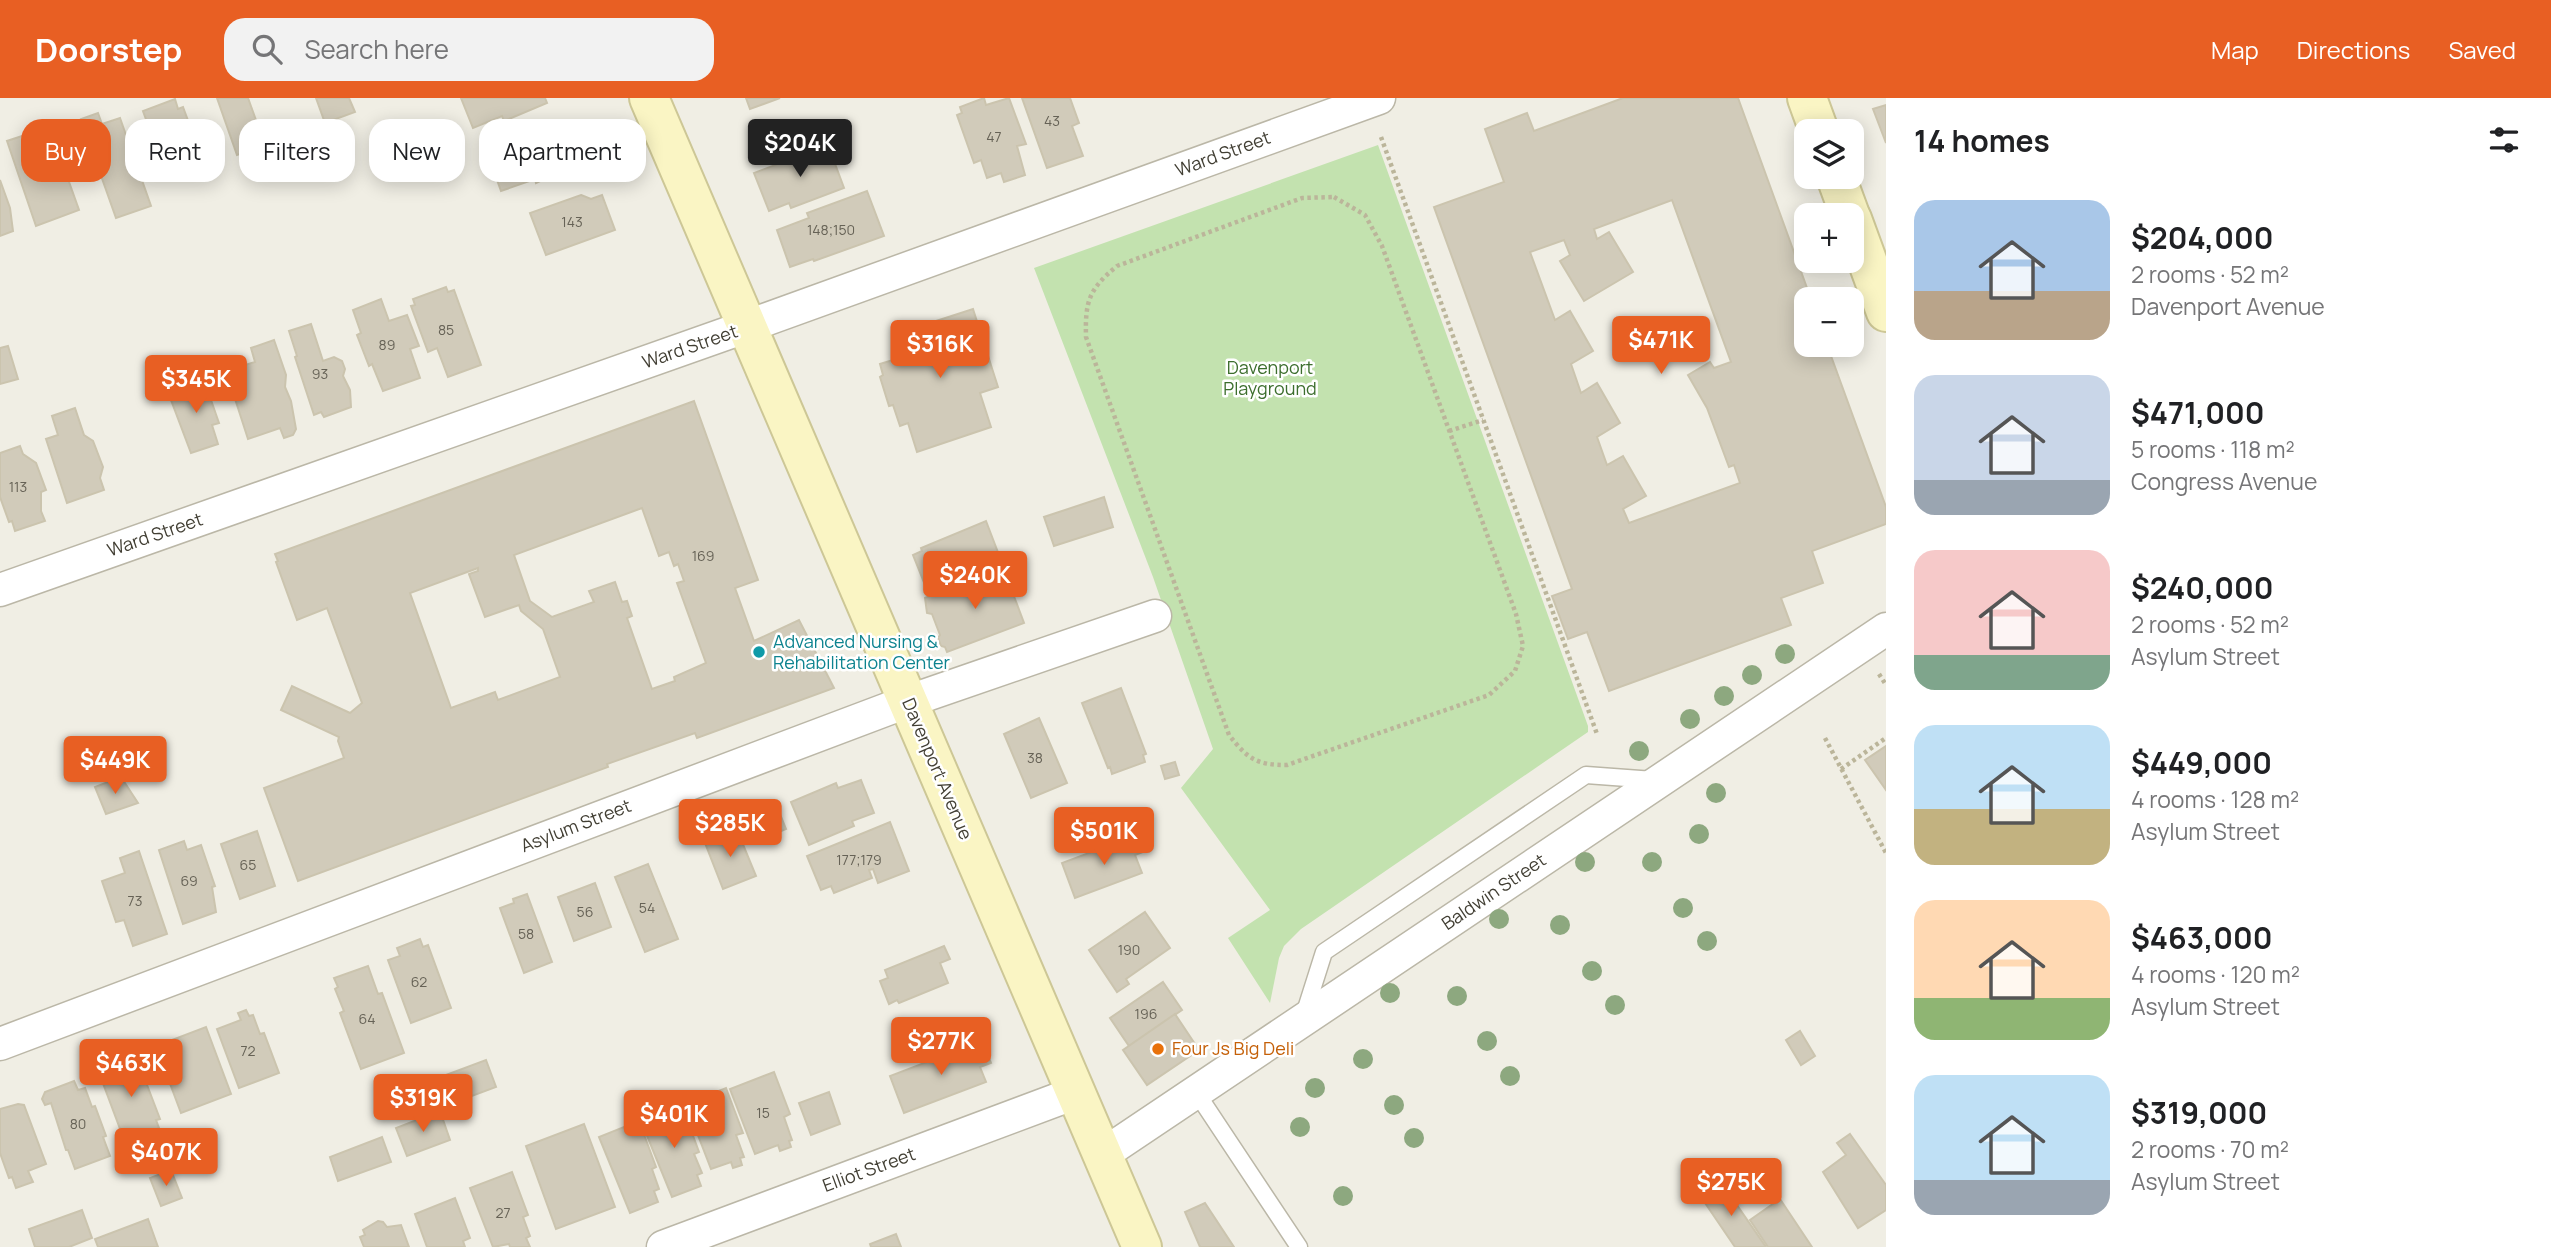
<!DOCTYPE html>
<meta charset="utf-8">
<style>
body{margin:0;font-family:Manrope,sans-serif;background:#f2f2f2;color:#202124;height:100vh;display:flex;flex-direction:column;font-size:26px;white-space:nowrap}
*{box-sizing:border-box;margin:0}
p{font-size:23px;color:#757577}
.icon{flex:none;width:38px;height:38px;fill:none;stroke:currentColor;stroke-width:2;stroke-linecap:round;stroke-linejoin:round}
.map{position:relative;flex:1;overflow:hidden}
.drawer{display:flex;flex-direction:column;background:#fff;width:665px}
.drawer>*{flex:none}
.top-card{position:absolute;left:21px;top:21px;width:665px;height:63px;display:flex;gap:14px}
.fabs{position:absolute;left:1794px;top:21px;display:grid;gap:14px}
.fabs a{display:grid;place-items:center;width:70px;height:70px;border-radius:14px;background:#fff;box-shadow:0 4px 18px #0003;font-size:35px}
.price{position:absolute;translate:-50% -60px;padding:0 16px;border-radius:7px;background:#e85f23;color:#fff;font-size:23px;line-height:46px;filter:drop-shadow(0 2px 4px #0008)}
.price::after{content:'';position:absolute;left:50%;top:42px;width:21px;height:16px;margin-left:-10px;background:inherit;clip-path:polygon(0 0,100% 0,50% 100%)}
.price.active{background:#222;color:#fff}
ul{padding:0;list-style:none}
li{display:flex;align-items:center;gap:21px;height:175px;padding:0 28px}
li span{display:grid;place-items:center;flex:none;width:196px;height:140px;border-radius:21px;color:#555}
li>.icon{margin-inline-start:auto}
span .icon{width:84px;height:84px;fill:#fffc;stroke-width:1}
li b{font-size:30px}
h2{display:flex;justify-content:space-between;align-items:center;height:84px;padding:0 28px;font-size:30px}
.tag{padding:0 24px;border-radius:21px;background:#fff;box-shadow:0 4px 18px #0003;font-size:24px;line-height:63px}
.tag.active{background:#e85f23;color:#fff}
header{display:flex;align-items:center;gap:42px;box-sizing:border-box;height:98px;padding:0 35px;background:#e85f23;color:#fff}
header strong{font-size:33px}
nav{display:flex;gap:38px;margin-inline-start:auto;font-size:24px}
.search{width:490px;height:63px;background:#f2f2f2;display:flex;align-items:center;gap:18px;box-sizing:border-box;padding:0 24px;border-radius:21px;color:#757577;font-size:26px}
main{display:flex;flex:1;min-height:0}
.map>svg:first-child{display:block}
.green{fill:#c3e2af}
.building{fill:#d1cbba;stroke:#cbc4ae;stroke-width:2;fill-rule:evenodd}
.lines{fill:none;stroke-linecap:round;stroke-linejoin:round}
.service-casing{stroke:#bbb7a7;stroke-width:19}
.minor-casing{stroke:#bbb7a7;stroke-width:35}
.secondary-casing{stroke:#cdc796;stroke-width:42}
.path{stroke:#bbb59a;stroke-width:4.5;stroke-dasharray:3.5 3.5;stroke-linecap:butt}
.service{stroke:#fff;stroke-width:16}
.minor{stroke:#fff;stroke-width:32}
.secondary{stroke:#faf5c4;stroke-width:38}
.tree{fill:#8da87f}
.culture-dot{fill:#0f9aa8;stroke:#fff;stroke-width:2.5}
.food-dot{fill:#e8710a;stroke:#fff;stroke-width:2.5}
.labels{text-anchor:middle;stroke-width:5;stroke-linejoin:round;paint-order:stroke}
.number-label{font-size:14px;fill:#666256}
.street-label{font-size:18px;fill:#423f34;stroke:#fff}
.park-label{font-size:18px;fill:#3c6e2d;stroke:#fff}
.culture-label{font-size:18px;fill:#0d838f;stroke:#fff;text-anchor:start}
.food-label{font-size:18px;fill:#c56008;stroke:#fff;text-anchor:start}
</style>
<header>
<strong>Doorstep</strong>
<div class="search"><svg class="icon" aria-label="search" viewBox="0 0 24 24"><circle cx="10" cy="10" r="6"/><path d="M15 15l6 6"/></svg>Search here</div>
<nav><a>Map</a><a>Directions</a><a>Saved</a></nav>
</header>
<main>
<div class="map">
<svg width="1886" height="1149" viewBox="0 0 1886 1149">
<rect width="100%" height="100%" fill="#f0eee4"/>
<!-- green -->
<polygon class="green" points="1378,47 1588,628 1588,634 1301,831 1284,848 1279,860 1270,905 1228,840 1270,812 1181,690 1213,651 1153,479 1034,170"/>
<!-- building -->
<g class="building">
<polygon points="217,0 248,0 265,47 237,57"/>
<polygon points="316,0 349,0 355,14 325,25"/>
<polygon points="461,0 545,0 547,5 504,23 502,18 473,30"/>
<polygon points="746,0 780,0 750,11"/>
<polygon points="984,0 986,7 1009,0 1026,46 1017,48 1025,77 1004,84 1001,75 987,80 981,62 974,65 957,17 962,15 960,9"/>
<polygon points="1022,0 1070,0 1079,25 1072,28 1083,58 1047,70"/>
<path d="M1623 0H1738L1811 201H1806V247H1827L1886 409V426L1812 453 1823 485 1781 500 1791 527 1609 593 1587 534 1568 541 1552 498 1572 491 1434 109 1504 84 1485 31 1527 15 1534 33ZM1672 102 1731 264 1714 270 1710 264 1688 277 1707 310 1729 369 1734 367 1740 385 1629 425 1623 411 1646 398 1623 358 1607 367 1597 339 1620 325 1597 285 1581 295 1571 266 1593 253 1570 213 1555 222 1530 154 1564 142 1570 157 1560 163 1584 203 1633 174 1609 134 1597 141 1594 131Z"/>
<polygon points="175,1 178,11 183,9 204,66 174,77 159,35 152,38 143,13"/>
<polygon points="1886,7 1886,45 1873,11"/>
<polygon points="98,15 102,26 120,20 151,108 116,120 81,21"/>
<polygon points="548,24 552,28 558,26 566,47 563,65 555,70 557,75 536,85 535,81 501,93 491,65 516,56 514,49 524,40 536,38 538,26"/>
<polygon points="31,35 46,42 53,39 79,112 36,128 7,43"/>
<polygon points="828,47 844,90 791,110 789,105 769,113 754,75"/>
<polygon points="0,82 10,110 13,133 0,138"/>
<polygon points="867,93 884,138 814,163 813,161 790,169 777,132 809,120 807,115"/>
<polygon points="581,97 591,101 602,97 615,132 546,157 530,115"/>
<polygon points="446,189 448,194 454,192 481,267 448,279 437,250 428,254 411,208 415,207 413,201"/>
<polygon points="381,201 389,223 407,217 419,248 410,251 420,280 383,293 372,266 369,268 357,237 361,235 353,212"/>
<polygon points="973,211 998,289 980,295 991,329 917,354 908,325 900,328 893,307 889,308 880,279 883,277 880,266 903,259 896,236"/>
<polygon points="311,226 323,263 334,259 342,263 345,271 343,278 350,292 351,309 324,319 321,314 314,317 295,259 297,258 289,233"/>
<polygon points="274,242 286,277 285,289 291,303 296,331 293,337 284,340 280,330 248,341 226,273 255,264 251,250"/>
<polygon points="8,248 18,281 0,286 0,250"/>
<polygon points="204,282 219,325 212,327 218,346 191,355 168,294"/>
<path d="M694 303 758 482 735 490 754 543 799 522 834 590 697 640 695 635 607 666 608 669 298 783 264 690 344 660 338 643 339 639 281 612 292 588 350 615 362 605 327 510 297 522 276 464 278 463 275 456ZM642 410 659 458 669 454 674 468 678 466 684 483 677 485 706 565 674 579 675 583 652 591 627 520 632 518 627 503 622 504 615 484 589 493 594 504 552 519 530 503 514 457ZM478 470V473L469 476 485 519 519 507 521 513 543 531 560 579 498 602 495 594 451 610 410 495Z"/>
<polygon points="75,310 84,337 93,343 103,369 100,380 104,392 67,405 46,341 58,337 52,318"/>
<polygon points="20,348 23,356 36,365 46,392 41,394 41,413 45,423 15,433 12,423 9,424 0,399 0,355"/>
<polygon points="1104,399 1113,429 1054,448 1044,419"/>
<polygon points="986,423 1002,465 937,491 936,488 927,492 913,457 922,453 921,450"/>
<polygon points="1003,469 1024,525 947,554 945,549 941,548 938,540 940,537 932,516 927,515 925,500 954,488 958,498 976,491 973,480"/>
<polygon points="1121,590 1146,656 1143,657 1145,664 1112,676 1110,669 1108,670 1082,605"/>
<polygon points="1039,620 1067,685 1031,700 1004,636"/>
<polygon points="1886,648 1886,692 1865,662"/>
<polygon points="1175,664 1179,677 1165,681 1161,668"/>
<polygon points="121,679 138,705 106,716 95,689"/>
<polygon points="861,682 874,715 852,723 854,728 809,747 791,704 836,685 838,690"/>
<polygon points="778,711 786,731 758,743 749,722"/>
<polygon points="890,724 909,773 878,785 873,771 869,772 872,780 834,795 831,788 821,792 807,758"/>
<polygon points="737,732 756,778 723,791 705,745 709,744 706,737 715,734 718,740"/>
<polygon points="257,733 275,788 240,801 221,746"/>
<polygon points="1137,737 1143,754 1135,757 1142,775 1075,800 1062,765"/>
<polygon points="184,743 187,752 201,747 215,788 212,789 216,814 183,826 159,752"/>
<polygon points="139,753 167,836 133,848 124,822 116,824 102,783 125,775 120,760"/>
<polygon points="648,766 678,841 645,854 615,779"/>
<polygon points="595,785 611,829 574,843 558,799"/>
<polygon points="527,796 552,864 524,875 500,810 514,805 513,801"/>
<polygon points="1145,814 1170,850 1126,881 1129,886 1117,894 1089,852"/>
<polygon points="420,841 423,849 428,847 451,910 411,925 388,862 400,858 397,850"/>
<polygon points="944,848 950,861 940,865 948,885 899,905 897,902 889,906 880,883 888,880 885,872"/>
<polygon points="368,868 378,896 382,895 404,955 361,971 340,915 344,913 335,891 338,889 334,880"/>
<polygon points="1163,884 1182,912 1129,948 1110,920"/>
<polygon points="246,912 249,918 253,917 260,936 264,935 279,975 239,990 217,931 241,922 238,915"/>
<polygon points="1175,916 1199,952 1147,987 1123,952"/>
<polygon points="206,929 231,996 181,1015 156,948"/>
<polygon points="1800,933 1815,958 1801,967 1786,942"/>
<polygon points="982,943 991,965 980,969 986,984 904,1015 890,978"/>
<polygon points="129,961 139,966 160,1021 156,1022 159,1030 129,1042 126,1034 122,1036 101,980 106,979 103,971"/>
<polygon points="486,962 496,989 453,1005 443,978"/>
<polygon points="774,974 790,1016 784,1019 792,1042 789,1043 791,1049 780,1053 778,1047 755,1056 730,991"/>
<polygon points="74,983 78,992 85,990 92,1009 95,1008 106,1038 103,1039 110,1058 75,1071 68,1052 66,1052 51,1005 45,1007 42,1001 45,994"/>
<polygon points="726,990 743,1035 736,1037 744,1059 740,1060 742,1067 733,1070 731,1064 711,1071 686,1006"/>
<polygon points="829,994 840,1026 811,1037 799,1005"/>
<polygon points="18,1006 24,1007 46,1066 28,1073 33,1084 16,1090 12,1079 9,1080 0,1055 0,1011"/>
<polygon points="682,1008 699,1054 694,1056 702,1075 697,1077 701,1088 672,1099 641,1023"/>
<polygon points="440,1013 450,1042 407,1058 396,1030"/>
<polygon points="639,1023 656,1069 652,1071 659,1091 654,1093 658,1104 630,1115 599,1039"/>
<polygon points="584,1026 615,1109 556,1131 526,1048"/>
<polygon points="1850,1036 1886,1087 1886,1112 1858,1130 1823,1074 1846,1057 1837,1045"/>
<polygon points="382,1039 391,1064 338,1083 330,1059"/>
<polygon points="171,1072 182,1100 161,1108 150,1080"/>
<polygon points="512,1074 528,1117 523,1119 530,1138 526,1140 530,1149 510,1149 509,1146 493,1149 470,1090"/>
<polygon points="1721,1084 1766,1149 1735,1149 1701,1099"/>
<polygon points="455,1100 470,1140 463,1143 465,1149 427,1149 415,1116"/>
<polygon points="1780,1101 1812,1149 1768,1149 1750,1122"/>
<polygon points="1205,1105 1234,1149 1200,1149 1185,1114"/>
<polygon points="82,1112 92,1140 69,1149 35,1149 29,1131"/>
<polygon points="148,1121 158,1149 98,1149 95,1141"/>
<polygon points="378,1123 383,1124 387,1129 401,1127 409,1149 364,1149 360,1139 365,1137 363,1132"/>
<polygon points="896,1136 901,1149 871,1149 870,1146"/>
</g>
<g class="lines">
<!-- service casing -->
<g class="service-casing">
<g id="service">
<polyline points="1304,917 1324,854 1586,677 1654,682"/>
<polyline points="1196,994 1299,1149"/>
</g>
</g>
<!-- minor casing -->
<g class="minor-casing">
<g id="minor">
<polyline points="0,492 748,228 1379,0"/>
<polyline points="0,946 909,603 1155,518"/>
<polyline points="1102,1057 1886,531"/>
<polyline points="663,1149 1075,995"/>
</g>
</g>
<!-- secondary casing -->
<g class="secondary-casing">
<g id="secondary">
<polyline points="649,0 1142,1149"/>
<polyline points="1807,0 1819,33"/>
<polyline points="1836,79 1850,117"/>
<polyline points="1852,121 1886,214"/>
</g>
</g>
<!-- path -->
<g class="path">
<polyline points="1381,39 1597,636"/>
<path d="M1334 99 1365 117 1382 148 1516 516 1523 548 1515 573 1489 597 1287 667C1256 667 1248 661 1229 637L1086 239C1085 203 1089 191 1117 168L1302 100Z"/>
<polyline points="1449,333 1483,322"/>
<polyline points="1879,576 1886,587"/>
<polyline points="1825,640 1886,755"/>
<polyline points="1841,671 1886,640"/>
</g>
<!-- service -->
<use href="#service" class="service"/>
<!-- minor -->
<use href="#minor" class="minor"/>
<!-- secondary -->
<use href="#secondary" class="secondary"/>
</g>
<!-- trees -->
<g class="tree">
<circle cx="1785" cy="556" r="10"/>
<circle cx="1752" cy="577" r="10"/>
<circle cx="1724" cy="598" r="10"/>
<circle cx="1690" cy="621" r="10"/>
<circle cx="1639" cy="653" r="10"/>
<circle cx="1716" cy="695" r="10"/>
<circle cx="1699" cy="736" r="10"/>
<circle cx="1585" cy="764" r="10"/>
<circle cx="1652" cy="764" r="10"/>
<circle cx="1683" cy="810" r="10"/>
<circle cx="1499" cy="821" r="10"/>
<circle cx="1560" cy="827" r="10"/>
<circle cx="1707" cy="843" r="10"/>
<circle cx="1592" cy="873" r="10"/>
<circle cx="1390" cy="895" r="10"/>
<circle cx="1457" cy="898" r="10"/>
<circle cx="1615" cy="907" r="10"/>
<circle cx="1487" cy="943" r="10"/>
<circle cx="1363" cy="961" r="10"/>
<circle cx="1510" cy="978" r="10"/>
<circle cx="1315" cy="990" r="10"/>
<circle cx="1394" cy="1007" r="10"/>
<circle cx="1300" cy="1029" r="10"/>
<circle cx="1414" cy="1040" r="10"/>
<circle cx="1343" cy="1098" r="10"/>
</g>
<!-- markers -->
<circle class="culture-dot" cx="759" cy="554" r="7"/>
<circle class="food-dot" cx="1158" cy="951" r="7"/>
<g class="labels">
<!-- number labels -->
<g class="number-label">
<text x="1052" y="28">43</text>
<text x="994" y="44">47</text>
<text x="572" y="129">143</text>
<text x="831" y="137">148;150</text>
<text x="446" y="237">85</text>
<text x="387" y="252">89</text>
<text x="320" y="281">93</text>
<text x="18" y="394">113</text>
<text x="703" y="463">169</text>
<text x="1035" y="665">38</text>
<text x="859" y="767">177;179</text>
<text x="248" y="772">65</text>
<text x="189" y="788">69</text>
<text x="135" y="808">73</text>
<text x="647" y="815">54</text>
<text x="585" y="819">56</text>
<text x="526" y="841">58</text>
<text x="1129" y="857">190</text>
<text x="419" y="889">62</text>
<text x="1146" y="921">196</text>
<text x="367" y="926">64</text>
<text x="248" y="958">72</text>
<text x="763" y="1020">15</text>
<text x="78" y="1031">80</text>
<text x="503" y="1120">27</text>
</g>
<!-- street labels -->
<g class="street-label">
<text transform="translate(1223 56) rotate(-20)" y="6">Ward Street</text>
<text transform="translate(690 249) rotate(-19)" y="6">Ward Street</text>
<text transform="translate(155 437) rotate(-19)" y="6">Ward Street</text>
<text transform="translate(937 671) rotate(67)" y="6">Davenport Avenue</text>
<text transform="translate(576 728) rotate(-21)" y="6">Asylum Street</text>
<text transform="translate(1494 794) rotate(-34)" y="6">Baldwin Street</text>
<text transform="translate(869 1072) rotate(-20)" y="6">Elliot Street</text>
</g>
<!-- park labels -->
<g class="park-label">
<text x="1270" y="276">Davenport<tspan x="1270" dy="21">Playground</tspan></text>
</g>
<!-- culture labels -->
<g class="culture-label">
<text x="773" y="550">Advanced Nursing &amp;<tspan x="773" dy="21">Rehabilitation Center</tspan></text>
</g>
<!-- food labels -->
<g class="food-label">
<text x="1172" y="957">Four Js Big Deli</text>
</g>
</g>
</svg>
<div class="fabs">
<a><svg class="icon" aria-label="layers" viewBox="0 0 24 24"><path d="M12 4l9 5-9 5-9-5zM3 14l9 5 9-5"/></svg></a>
<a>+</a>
<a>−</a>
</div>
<b class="price active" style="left:800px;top:81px">$204K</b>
<b class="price" style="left:1661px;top:278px">$471K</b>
<b class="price" style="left:940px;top:282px">$316K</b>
<b class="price" style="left:196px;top:317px">$345K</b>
<b class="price" style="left:975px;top:513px">$240K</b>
<b class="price" style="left:115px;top:698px">$449K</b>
<b class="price" style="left:730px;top:761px">$285K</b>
<b class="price" style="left:1104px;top:769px">$501K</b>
<b class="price" style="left:941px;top:979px">$277K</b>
<b class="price" style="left:131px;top:1001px">$463K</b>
<b class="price" style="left:423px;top:1036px">$319K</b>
<b class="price" style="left:674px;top:1052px">$401K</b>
<b class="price" style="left:166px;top:1090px">$407K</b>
<b class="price" style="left:1731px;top:1120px">$275K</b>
<div class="top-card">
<a class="tag active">Buy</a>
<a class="tag">Rent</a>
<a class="tag">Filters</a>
<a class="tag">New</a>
<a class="tag">Apartment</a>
</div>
</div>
<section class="drawer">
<h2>14 homes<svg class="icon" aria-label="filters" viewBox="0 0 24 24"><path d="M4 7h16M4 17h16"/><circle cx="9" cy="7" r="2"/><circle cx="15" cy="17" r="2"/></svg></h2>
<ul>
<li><span style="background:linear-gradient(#a9c7e8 65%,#b9a48a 0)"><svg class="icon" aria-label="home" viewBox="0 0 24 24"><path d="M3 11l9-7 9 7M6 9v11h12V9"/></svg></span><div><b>$204,000</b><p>2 rooms · 52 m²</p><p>Davenport Avenue</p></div></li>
<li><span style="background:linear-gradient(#c9d6e8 75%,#9aa5b1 0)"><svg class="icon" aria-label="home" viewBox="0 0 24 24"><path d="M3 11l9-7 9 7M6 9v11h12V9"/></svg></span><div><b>$471,000</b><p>5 rooms · 118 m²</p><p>Congress Avenue</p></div></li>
<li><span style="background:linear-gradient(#f6c9c9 75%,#7fa58c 0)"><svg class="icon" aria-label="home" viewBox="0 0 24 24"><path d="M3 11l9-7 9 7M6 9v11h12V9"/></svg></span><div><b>$240,000</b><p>2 rooms · 52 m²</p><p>Asylum Street</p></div></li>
<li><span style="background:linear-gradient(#bfe0f5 60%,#c2b280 0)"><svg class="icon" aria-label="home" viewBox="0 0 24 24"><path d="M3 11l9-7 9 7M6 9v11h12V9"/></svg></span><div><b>$449,000</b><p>4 rooms · 128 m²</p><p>Asylum Street</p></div></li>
<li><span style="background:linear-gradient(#ffd9b3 70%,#8fb573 0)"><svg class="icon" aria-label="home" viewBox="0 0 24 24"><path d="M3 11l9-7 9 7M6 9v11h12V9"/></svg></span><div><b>$463,000</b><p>4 rooms · 120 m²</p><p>Asylum Street</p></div></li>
<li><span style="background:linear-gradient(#bfe0f5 75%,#9aa5b1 0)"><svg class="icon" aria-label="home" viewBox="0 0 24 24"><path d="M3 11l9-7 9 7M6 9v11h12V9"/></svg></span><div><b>$319,000</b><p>2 rooms · 70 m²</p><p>Asylum Street</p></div></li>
</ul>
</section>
</main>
